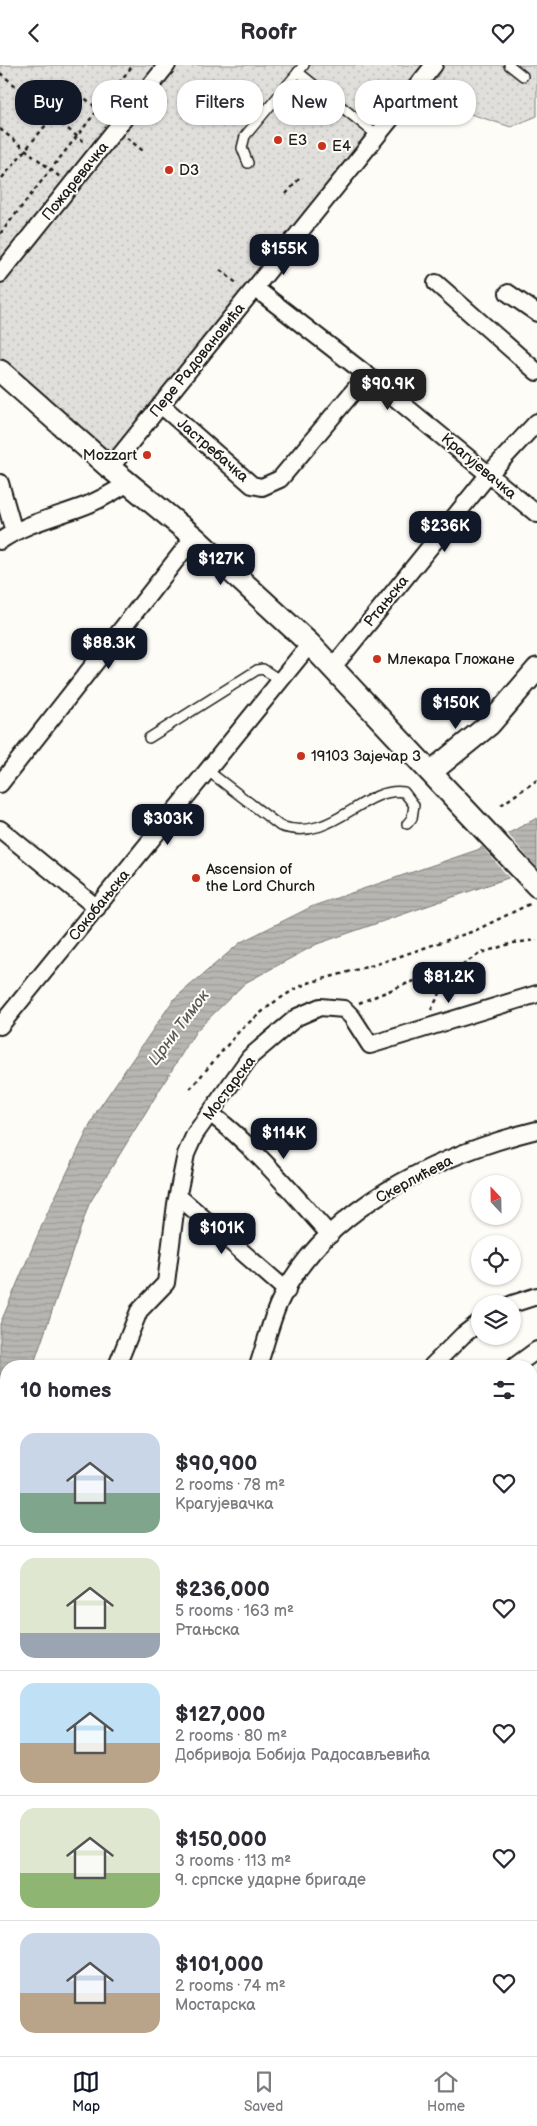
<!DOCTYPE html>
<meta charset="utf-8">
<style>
body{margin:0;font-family:"Balsamiq Sans",sans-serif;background:#f7f7f7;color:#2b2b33;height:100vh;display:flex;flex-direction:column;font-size:19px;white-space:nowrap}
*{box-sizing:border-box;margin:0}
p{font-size:16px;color:#7c7c81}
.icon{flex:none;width:28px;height:28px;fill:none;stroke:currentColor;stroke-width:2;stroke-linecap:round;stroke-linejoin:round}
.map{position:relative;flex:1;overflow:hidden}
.panel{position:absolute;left:0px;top:1295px;width:538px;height:696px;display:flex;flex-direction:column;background:#fff;border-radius:20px 20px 0 0;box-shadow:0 1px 4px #0004}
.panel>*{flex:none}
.guide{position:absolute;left:15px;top:15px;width:508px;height:45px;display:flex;gap:10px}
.needle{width:32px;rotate:338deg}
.tools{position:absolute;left:471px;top:1110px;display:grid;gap:10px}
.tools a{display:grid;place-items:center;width:50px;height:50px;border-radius:50%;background:#fff;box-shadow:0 1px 4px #0004;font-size:25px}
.price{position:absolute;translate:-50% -42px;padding:0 11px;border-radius:10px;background:#111827;color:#fff;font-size:16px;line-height:32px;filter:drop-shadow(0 1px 2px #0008)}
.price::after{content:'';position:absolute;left:50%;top:30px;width:15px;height:11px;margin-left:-8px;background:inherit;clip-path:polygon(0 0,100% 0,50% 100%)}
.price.active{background:#222;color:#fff}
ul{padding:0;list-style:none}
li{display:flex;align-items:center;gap:15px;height:125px;padding:0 20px}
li+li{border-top:1px solid #e1e1e2}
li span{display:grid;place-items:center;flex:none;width:140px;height:100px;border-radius:15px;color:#555}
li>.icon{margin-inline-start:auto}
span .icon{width:60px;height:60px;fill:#fffc;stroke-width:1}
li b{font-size:21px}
h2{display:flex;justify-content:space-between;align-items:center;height:60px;padding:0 20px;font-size:21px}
.tag{padding:0 18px;border-radius:20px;background:#fff;box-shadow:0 1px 4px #0004;font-size:18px;line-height:45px}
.tag.active{background:#111827;color:#fff}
header{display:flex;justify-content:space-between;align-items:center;height:65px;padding:0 20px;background:#fff;font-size:22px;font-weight:700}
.menu{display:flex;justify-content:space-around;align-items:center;height:70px;border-top:1px solid #e1e1e2;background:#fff;font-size:14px;color:#7c7c81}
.menu a{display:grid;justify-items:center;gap:2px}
.menu .active{color:#111827}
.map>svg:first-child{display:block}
.built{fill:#eeede9}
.grass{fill:url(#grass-dots);stroke:#7e7e7c}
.garden{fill:#e0dfdb;stroke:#7e7e7c}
.water{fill:url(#water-rules);stroke:#797876}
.pier{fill:#fdfcf7}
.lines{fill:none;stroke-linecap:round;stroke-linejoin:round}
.service-casing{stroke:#1c1c1c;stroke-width:12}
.minor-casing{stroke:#1c1c1c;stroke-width:20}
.tertiary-casing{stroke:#1c1c1c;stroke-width:25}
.path{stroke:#1c1c1c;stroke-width:2.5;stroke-dasharray:4 4;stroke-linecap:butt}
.service{stroke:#fdfcf7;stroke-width:9}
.minor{stroke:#fdfcf7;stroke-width:16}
.tertiary{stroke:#fdfcf7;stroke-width:21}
.rail{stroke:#1c1c1c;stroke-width:4}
.poi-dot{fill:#c8321e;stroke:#fdfcf7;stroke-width:2}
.labels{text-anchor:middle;stroke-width:4;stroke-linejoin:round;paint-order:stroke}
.poi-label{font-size:15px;fill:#1c1c1c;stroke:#fdfcf7;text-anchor:start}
.street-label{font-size:15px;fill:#1c1c1c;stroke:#fdfcf7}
.water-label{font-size:16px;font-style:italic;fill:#5a5a58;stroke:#fdfcf7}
</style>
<header><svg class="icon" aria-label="back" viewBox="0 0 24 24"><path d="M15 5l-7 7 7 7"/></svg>Roofr<svg class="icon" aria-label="heart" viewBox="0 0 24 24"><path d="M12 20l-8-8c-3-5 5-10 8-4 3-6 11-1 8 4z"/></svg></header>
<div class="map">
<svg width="537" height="1991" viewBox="0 0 537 1991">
<defs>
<pattern id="grass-dots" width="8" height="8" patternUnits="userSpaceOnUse" patternTransform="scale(1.25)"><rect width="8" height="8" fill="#e0dfdb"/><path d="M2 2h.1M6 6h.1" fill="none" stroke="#c0bfbb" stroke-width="1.8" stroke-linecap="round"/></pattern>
<pattern id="water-rules" width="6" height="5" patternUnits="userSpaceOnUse" patternTransform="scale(1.25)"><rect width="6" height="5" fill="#b7b6b2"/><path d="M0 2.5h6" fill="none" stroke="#9d9c98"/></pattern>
</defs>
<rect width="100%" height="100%" fill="#fdfcf7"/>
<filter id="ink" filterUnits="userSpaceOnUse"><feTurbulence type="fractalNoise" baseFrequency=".02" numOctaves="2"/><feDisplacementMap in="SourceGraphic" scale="10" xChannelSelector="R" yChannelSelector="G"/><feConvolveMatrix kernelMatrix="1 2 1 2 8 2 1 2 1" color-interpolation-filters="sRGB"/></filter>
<g filter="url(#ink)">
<!-- built -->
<polygon class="built" points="531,1671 537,1673 537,1991 414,1991 413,1985 531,1985"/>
<!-- grass -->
<polygon class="grass" points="0,0 537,0 537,51 511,62 421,33 116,392 0,295"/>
<!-- garden -->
<polygon class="garden" points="537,1774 537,1870 531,1873 531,1778"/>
<!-- water -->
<polygon class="water" points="537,753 537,803 317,879 245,918 196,966 89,1139 33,1301 6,1301 6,1441 0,1474 0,1259 45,1153 97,1046 174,934 241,877 313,841 477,785"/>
<!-- pier -->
<polygon class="pier" points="506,767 537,803 537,805 511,815 481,780"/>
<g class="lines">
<!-- service casing -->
<g class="service-casing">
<g id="service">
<polyline points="509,0 523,11"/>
<polyline points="298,7 378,71"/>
<polyline points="248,98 242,83 245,71 304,0"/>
<polyline points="149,673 257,605 263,604 281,616"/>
<path d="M208 706 280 761C333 779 362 721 404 727L414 740 412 753 407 759"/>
<polyline points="352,1991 358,1985"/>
<polyline points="366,1991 367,1985"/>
</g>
</g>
<!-- minor casing -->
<g class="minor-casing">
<g id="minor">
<polyline points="0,209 167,0"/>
<polyline points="436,218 537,307"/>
<polyline points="255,223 367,310 537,449"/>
<polyline points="508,228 537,248"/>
<polyline points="161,340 252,420 262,422 280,414 367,310"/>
<polyline points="110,403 434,0"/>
<polyline points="0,418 14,467"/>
<path d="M0 476C25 459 51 453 79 443 97 437 112 428 128 418"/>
<polyline points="333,602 489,409 537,357"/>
<polyline points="0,719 194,472"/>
<polyline points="0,764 97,843"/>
<polyline points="0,961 310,579"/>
<path d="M210 1048C256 1083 292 1128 330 1170"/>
<polyline points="178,1131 287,1226"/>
<polyline points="512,1239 537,1231"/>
<polyline points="117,1301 139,1246 166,1218 176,1139 186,1089 195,1069 250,992 297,952 320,942 344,944 352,952 370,980 537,929"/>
<path d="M258 1301C265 1281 270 1259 278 1240 322 1143 440 1089 537 1065"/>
<polyline points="432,1301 463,1270 480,1257"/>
<polyline points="515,1301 537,1285"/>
<polyline points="531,1400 537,1396"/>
<polyline points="531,1663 537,1664"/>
<polyline points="0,1668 6,1662"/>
<polyline points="0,1885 6,1870"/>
<polyline points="208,1985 210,1991"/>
<polyline points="96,1991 102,1985"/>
</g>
</g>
<!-- tertiary casing -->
<g class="tertiary-casing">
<g id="tertiary">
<polyline points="0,306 110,403 194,472 310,579 537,821"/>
<polyline points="431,707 490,659 537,604"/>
<polyline points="531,1524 537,1517"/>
<polyline points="394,1985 396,1991"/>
</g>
</g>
<!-- path -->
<g class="path">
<polyline points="0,8 85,78"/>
<polyline points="0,64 60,112"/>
<polyline points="127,73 143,86"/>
<polyline points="2,113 75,25 99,45"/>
<polyline points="286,129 299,114"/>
<polyline points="0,169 133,0"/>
<polyline points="220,205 239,220"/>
<polyline points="501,740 537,715"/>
<polyline points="359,938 411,917 452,906"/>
<polyline points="431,945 452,906 481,888 513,878 537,875"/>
<polyline points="190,1024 241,964 273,938 295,924 308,918 374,900 474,866 532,838"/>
</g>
<!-- service -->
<use href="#service" class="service"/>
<!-- minor -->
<use href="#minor" class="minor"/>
<!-- tertiary -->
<use href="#tertiary" class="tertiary"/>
<!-- rail -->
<g class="rail">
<polyline points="531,1385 537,1381"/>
<polyline points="17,1991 19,1985"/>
</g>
</g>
</g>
<!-- markers -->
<g class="poi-dot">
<circle cx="278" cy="75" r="5"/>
<circle cx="322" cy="81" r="5"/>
<circle cx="169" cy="105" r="5"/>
<circle cx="147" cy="390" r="5"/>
<circle cx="377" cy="594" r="5"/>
<circle cx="301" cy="691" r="5"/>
<circle cx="196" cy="813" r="5"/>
</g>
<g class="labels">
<!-- poi labels -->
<g class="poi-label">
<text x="288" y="80">E3</text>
<text x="332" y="86">E4</text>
<text x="179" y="110">D3</text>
<text x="137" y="395" text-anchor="end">Mozzart</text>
<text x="387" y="599">Млекара Гложане</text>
<text x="311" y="696">19103 Зајечар 3</text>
<text x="206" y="809">Ascension of<tspan x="206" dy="17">the Lord Church</tspan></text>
</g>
<!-- street labels -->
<g class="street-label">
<text transform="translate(75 116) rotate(-51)" y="5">Пожаревачка</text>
<text transform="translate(197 295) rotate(-51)" y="5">Пере Радовановића</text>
<text transform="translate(213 385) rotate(41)" y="5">Јастребачка</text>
<text transform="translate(479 401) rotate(40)" y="5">Крагујевачка</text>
<text transform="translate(386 536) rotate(-51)" y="5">Ртањска</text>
<text transform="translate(99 840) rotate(-51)" y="5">Сокобањска</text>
<text transform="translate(229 1023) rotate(-53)" y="5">Мостарска</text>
<text transform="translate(414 1114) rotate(-28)" y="5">Скерлићева</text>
</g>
<!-- water labels -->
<g class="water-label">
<text transform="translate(178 962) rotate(-53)" y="6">Црни Тимок</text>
</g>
</g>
</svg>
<div class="tools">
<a><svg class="needle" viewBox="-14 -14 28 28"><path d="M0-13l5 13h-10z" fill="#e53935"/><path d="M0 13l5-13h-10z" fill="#7c7c81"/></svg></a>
<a><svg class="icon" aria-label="locate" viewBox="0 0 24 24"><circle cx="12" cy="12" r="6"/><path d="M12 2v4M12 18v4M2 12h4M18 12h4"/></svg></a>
<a><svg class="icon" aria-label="layers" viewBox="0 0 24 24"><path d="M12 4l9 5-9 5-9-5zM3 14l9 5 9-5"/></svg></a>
</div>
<b class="price" style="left:284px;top:211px">$155K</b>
<b class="price active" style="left:388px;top:346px">$90.9K</b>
<b class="price" style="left:445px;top:488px">$236K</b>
<b class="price" style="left:221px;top:521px">$127K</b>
<b class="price" style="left:109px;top:605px">$88.3K</b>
<b class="price" style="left:456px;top:665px">$150K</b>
<b class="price" style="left:168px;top:781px">$303K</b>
<b class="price" style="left:449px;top:939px">$81.2K</b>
<b class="price" style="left:284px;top:1095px">$114K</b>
<b class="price" style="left:222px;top:1190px">$101K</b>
<div class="guide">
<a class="tag active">Buy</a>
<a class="tag">Rent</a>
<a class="tag">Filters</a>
<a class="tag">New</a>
<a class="tag">Apartment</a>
</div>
<section class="panel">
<h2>10 homes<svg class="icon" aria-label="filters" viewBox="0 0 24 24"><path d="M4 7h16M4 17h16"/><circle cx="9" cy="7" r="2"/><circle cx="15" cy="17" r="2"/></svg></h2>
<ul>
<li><span style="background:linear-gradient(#c9d6e8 60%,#7fa58c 0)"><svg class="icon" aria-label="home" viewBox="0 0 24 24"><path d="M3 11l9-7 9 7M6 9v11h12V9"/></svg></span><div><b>$90,900</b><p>2 rooms · 78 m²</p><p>Крагујевачка</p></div><svg class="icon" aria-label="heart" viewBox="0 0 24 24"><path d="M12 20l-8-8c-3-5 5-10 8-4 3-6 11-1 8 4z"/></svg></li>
<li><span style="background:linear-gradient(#dfe7d0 75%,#9aa5b1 0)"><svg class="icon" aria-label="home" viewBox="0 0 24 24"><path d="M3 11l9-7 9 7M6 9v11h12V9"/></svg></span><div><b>$236,000</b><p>5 rooms · 163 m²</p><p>Ртањска</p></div><svg class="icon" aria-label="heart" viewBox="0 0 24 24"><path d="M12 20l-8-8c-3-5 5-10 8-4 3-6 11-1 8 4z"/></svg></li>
<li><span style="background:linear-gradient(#bfe0f5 60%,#b9a48a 0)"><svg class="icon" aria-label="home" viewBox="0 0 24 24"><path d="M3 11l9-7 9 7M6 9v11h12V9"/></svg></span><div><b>$127,000</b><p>2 rooms · 80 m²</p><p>Добривоја Бобија Радосављевића</p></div><svg class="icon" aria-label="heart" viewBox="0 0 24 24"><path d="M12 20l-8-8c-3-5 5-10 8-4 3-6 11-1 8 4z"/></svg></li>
<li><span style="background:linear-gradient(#dfe7d0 65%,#8fb573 0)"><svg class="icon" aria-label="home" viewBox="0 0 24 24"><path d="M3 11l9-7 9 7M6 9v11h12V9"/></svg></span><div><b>$150,000</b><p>3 rooms · 113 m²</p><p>9. српске ударне бригаде</p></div><svg class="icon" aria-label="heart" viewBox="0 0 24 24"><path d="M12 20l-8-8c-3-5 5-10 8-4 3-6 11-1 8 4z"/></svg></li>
<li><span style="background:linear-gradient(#c9d6e8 60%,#b9a48a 0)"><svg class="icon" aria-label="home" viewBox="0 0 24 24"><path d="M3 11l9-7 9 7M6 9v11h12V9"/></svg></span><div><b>$101,000</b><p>2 rooms · 74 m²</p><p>Мостарска</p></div><svg class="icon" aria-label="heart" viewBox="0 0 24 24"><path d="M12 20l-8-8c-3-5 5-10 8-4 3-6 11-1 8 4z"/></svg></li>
</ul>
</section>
</div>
<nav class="menu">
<a class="active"><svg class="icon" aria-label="map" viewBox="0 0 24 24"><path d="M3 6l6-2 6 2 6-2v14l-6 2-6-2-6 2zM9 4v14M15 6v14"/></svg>Map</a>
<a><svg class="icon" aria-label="saved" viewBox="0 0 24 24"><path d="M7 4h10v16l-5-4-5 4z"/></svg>Saved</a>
<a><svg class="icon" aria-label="home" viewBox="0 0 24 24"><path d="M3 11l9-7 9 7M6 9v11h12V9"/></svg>Home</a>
</nav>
